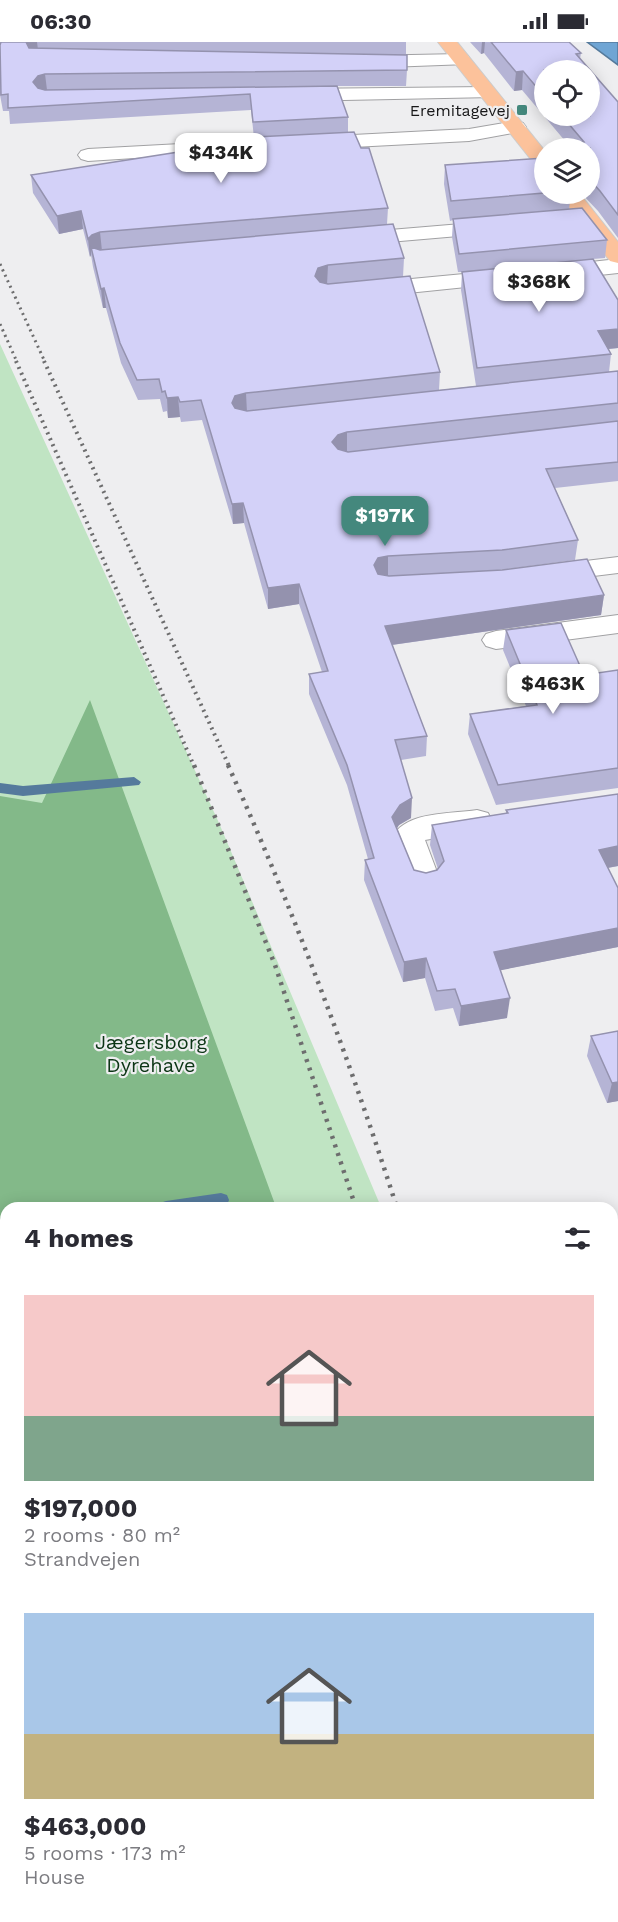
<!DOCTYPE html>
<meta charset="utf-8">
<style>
body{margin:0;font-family:"Work Sans",sans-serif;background:#f7f7f7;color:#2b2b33;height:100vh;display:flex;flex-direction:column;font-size:22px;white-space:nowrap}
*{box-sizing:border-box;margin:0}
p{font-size:20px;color:#7c7c81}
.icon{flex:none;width:33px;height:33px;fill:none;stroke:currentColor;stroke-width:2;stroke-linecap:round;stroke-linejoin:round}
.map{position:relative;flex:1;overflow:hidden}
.side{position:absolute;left:0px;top:1160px;width:618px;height:722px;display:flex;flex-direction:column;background:#fff;border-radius:18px 18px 0 0;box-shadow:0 3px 15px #0003}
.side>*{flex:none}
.buttons{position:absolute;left:534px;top:18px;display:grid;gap:12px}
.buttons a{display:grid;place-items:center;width:66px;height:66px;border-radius:50%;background:#fff;box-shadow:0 3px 15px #0003;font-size:30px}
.price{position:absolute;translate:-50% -51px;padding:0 14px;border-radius:12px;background:#fff;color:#222;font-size:20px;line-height:39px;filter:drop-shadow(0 2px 3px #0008)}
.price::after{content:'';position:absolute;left:50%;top:36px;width:18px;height:14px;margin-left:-9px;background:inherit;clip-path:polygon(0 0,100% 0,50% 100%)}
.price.on{background:#44887d;color:#fff}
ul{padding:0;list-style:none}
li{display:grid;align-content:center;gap:12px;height:318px;padding:0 24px}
li span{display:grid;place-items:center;height:186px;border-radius:0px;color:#555}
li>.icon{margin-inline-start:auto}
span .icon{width:108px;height:108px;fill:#fffc;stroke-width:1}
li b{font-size:26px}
h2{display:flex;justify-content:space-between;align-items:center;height:72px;padding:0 24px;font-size:26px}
.status{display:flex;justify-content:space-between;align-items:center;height:42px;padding:0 30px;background:#fff;direction:ltr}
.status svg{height:16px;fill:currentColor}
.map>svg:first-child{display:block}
.green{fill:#c0e4c3}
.forest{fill:#83b989}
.water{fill:#6fa5d4;stroke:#557a9c;stroke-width:1.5}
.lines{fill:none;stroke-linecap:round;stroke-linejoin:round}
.stream{fill:#557a9c;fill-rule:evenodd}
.minor-casing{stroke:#a1a1a3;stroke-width:2}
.major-casing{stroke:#ccc;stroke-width:2}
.minor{fill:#fff;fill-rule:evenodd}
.major{fill:#fcc29b;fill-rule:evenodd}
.rail-far3{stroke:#6d6d6e;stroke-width:3;stroke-dasharray:2 4;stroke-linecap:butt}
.rail-far2{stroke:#6d6d6e;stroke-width:4;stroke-dasharray:2 4.5;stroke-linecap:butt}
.rail-far1{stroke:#6d6d6e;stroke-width:4.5;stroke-dasharray:3 6;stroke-linecap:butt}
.rail{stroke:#6d6d6e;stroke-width:6;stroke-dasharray:4 8;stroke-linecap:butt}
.wall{fill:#b5b4d5;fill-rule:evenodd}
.shaded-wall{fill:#9492ae}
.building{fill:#d3d1f8;stroke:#9492ae;stroke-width:1.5}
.poi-dot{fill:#44887d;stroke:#eeeef0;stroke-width:2}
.labels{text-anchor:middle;stroke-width:4.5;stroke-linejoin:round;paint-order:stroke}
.far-poi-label{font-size:16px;fill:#171718;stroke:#eeeef0;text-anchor:end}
.park-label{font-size:20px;fill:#0c3515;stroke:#eeeef0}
</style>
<div class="status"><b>06:30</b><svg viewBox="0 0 49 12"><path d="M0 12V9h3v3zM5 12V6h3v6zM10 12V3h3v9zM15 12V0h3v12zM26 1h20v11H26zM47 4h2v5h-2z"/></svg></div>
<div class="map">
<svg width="618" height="1880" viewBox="0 0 618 1880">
<rect width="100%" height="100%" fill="#eeeef0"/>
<!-- green -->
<polygon class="green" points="0,302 219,781 381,1165 6,1166 6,1875 584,1875 585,1880 0,1880"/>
<!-- forest -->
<polygon class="forest" points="90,658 276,1165 6,1166 6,1875 430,1875 431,1880 0,1880 0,754 42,761"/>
<!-- water -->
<polygon class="water" points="587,0 618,0 618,23"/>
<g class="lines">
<!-- stream -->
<g class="stream">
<polygon points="134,735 141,740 139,743 23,754 0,751 0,741 23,744"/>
<polygon points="221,1151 227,1153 229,1158 227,1163 221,1165 158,1166 160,1161 166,1159"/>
<rect x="0" y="1181" width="6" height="14"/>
</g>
<!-- minor casing -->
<g class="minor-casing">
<g id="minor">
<polygon points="461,12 468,14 470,18 468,22 361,26 354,24 352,20 354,16 361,14"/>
<polygon points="487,45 494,47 497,51 494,55 294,59 287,57 284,53 287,49 294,47"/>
<polygon points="516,79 523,81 526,85 523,89 469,99 314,107 307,105 304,101 307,97 314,95 469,87"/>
<polygon points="236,99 243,101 246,105 243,109 88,119 81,117 78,113 81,109 88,107"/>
<polygon points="497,179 505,180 508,185 505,190 354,203 346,202 343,197 346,192 354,191"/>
<polygon points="618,217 618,231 554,238 546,236 543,231 546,226 554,224"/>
<polygon points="506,228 514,230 517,235 514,240 369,255 361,253 358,248 361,243 369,241"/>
<polygon points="618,515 618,531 545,540 536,538 532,532 536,526 545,524"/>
<polygon points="618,573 618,591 496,607 486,604 482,598 486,592 496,589"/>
<path d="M477 768 488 771 492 779 488 787 425 798 440 838 435 846 424 849 413 846 393 794C407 769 451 772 477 768Z"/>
</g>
</g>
<!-- major casing -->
<g class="major-casing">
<g id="major">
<polygon points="438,0 457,0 544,108 544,127 537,125"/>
<polygon points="559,152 580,152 618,200 618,221 610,219"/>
</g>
</g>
<!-- minor -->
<use href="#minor" class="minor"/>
<!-- major -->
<use href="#major" class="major"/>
<!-- rail-far3 -->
<g class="rail-far3">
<polyline points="0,222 45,320"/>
<polyline points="0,282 17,320"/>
</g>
<!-- rail-far2 -->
<g class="rail-far2">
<polyline points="16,319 194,724"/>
<polyline points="44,319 229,724"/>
</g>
<!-- rail-far1 -->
<g class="rail-far1">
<polyline points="194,723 275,923 356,1166"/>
<path d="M228 723C293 868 349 1015 397 1166"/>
</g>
<!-- rail -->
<g class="rail">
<polyline points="532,1875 533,1880"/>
<polyline points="584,1875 585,1880"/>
</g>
</g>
<!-- wall -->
<g class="wall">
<path d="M1 0H406V13L279 11 407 28 406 44H337L348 75V90L361 106 388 166 387 182 404 216 403 235 440 330 439 348 476 344 461 248 462 230H458L452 195 453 178 450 179 444 142 445 123 544 152H571L569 167 607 198 605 216 593 217 618 258V306L609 307 611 312 609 330 618 329V439L555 446 578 498 575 518 500 528 604 553 601 573 392 603 427 694 426 714 401 718 411 776 399 783 397 786 414 828 426 831 437 828 438 827 430 803 432 783 506 771V768L618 752V824L608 826 618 846V905L500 928 507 976 459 984 453 966 435 969 425 936 403 940 364 838 365 818 368 817 347 743 309 652V632L322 630 299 562 268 567 244 481 233 482 202 378 181 380 180 375 168 376 167 369 163 370 160 357 138 358 121 321 106 266H103L93 225 91 213 90 215 83 187 59 192 33 151 31 133 255 98V96H254L251 68 10 82 9 69H3L0 53V3ZM416 402 348 410H347Z"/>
<path d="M470 0H569L581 11 580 17 618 60V196L598 169 582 152H590V106H571L522 48 514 49 484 11 481 12ZM544 28 590 74H544Z"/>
<polygon points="506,588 584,633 618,628 618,746 496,763 468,692 470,672 526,664 503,608"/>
<polygon points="618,989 618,1059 607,1061 587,1014 591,994"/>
</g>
<!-- shaded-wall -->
<g class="shaded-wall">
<polygon points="25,0 37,0 38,8 30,10"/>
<polygon points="482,0 485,0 484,11 481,12"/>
<polygon points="523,29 522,48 514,49 516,30"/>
<polygon points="45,32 47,48 39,50 33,40 38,34"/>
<polygon points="81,169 83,187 59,192 57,174"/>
<polygon points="100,190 102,209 91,205 91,213 90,215 88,197 92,193"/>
<polygon points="328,223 327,243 318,246 315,234 318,226"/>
<polygon points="104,246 106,266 103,266 101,247"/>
<polygon points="618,287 618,306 596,308 598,289"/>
<polygon points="246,351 247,371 236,374 232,361 235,354"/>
<polygon points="178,355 180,375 168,376 167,356"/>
<polygon points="347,390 347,410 337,413 332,400 338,393"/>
<polygon points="243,461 244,481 233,482 232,462"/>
<polygon points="388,514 388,534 378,536 374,523 378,516"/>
<polygon points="299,542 299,562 268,567 268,546"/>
<polygon points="604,553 601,573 384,604 385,584"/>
<polygon points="412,756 411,776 399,783 391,795 392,775 400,763"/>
<polygon points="618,804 618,824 595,828 599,808"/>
<polygon points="618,886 618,905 492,930 494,910"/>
<polygon points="426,916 425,936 403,940 404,920"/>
<polygon points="510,956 507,976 459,984 461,964"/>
<polygon points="618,1040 618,1059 607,1061 612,1041"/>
<polygon points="618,1378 618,1395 612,1396 612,1379"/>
</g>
<!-- building -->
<g class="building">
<polygon points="1,0 26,0 29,6 407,13 407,28 45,32 38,34 33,40 38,46 45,48 337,44 348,75 253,80 250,52 8,66 8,52 1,53 0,3"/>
<polygon points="491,0 569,0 581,11 576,12 618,60 618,173 600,149 590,138 590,106 579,106 575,101 584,100 562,74 590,74 590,28 544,28 544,54 523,29 516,30"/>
<polygon points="354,90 361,106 369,106 388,166 100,190 92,193 88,197 81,169 57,174 31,133 255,98 255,95"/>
<polygon points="544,116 544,151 451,159 445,123"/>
<polygon points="582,166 607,198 459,212 453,177"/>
<polygon points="393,182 404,216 328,223 318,226 315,234 320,240 328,242 410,234 440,330 246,351 235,354 232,361 235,366 247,369 618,329 618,361 347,390 338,393 332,400 338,407 348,410 618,379 618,420 546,427 578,498 502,508 388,514 378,516 374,523 378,532 389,534 502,528 587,517 604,553 385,584 427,694 395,698 412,756 400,763 392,775 414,828 426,831 437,828 444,819 432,783 508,771 506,768 618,752 618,804 599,808 618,846 618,886 494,910 510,956 461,964 455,947 437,949 426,916 404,920 365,818 374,816 347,723 309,632 328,629 299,542 268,546 243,461 232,462 201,358 180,360 178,355 167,356 165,349 162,350 159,337 137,338 120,301 104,246 101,247 91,205 100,208"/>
<polygon points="593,217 618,258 618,287 598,289 611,312 477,326 462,230"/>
<polygon points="561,581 584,633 618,628 618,726 498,743 470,672 537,663 506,588"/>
<polygon points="618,989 618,1040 612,1041 591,994"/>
<polygon points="618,1200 618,1378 612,1379 612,1201"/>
</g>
<!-- markers -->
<rect class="poi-dot" x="516" y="62" width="12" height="12" rx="3"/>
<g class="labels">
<!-- far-poi labels -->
<g class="far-poi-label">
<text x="510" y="74">Eremitagevej</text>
</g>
<!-- park labels -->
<g class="park-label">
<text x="151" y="1007">Jægersborg<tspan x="151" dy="23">Dyrehave</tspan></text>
</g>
</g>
</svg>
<div class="buttons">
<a><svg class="icon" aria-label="locate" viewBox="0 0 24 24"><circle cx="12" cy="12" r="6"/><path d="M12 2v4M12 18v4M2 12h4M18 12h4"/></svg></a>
<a><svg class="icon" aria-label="layers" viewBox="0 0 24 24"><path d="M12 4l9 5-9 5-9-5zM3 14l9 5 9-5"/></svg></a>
</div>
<b class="price" style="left:221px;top:142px">$434K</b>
<b class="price" style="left:539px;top:271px">$368K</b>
<b class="price on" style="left:385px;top:505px">$197K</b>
<b class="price" style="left:553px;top:673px">$463K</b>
<section class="side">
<h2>4 homes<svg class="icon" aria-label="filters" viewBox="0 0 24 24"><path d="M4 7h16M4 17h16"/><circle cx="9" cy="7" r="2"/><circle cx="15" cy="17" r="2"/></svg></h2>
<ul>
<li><span style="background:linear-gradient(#f6c9c9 65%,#7fa58c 0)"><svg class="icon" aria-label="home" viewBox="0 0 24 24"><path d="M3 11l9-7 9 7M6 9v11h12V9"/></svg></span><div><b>$197,000</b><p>2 rooms · 80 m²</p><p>Strandvejen</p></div></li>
<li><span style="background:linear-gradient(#a9c7e8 65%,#c2b280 0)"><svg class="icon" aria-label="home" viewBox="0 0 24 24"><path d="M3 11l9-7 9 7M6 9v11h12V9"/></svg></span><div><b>$463,000</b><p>5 rooms · 173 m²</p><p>House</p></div></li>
</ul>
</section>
</div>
